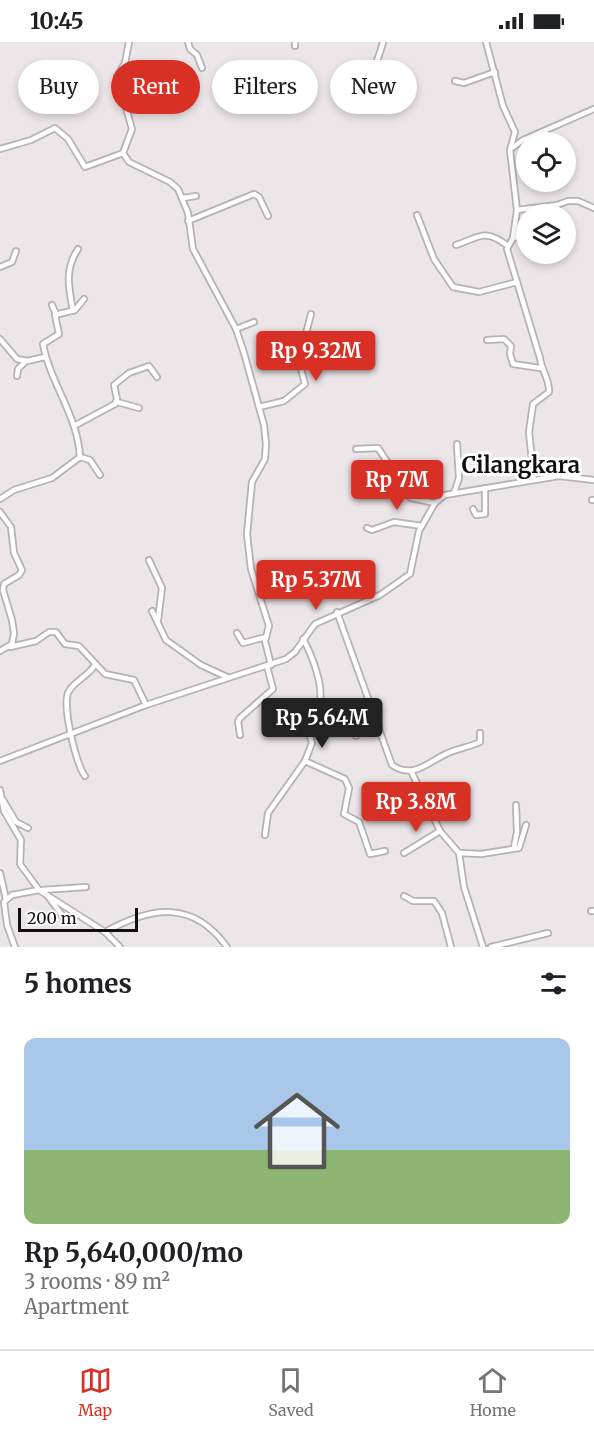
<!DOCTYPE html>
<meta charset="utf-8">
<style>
body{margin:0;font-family:Merriweather,serif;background:#f2f2f2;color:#202124;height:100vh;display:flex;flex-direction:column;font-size:22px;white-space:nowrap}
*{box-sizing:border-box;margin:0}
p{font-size:20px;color:#757577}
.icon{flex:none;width:33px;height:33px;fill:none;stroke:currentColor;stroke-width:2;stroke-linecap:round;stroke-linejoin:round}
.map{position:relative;height:905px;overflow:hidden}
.side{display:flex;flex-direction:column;background:#fff;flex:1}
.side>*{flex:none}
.guide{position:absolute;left:18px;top:18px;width:558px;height:54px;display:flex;gap:12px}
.buttons{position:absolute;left:516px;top:90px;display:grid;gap:12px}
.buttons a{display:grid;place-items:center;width:60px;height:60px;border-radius:50%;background:#fff;box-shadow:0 3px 9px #0003;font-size:30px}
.scale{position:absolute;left:18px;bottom:15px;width:120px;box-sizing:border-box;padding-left:6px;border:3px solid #110f10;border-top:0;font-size:16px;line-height:21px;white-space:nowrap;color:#110f10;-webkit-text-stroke:4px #fff;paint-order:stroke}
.price{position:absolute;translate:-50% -51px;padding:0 14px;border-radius:6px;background:#d93025;color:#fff;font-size:20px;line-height:39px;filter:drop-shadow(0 2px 3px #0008)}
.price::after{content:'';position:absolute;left:50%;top:36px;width:18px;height:14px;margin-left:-9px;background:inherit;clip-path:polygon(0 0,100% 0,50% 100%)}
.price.active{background:#222;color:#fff}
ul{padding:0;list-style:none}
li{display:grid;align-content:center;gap:12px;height:318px;padding:0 24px}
li span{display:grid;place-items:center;height:186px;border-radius:12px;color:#555}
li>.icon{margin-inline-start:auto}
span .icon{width:108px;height:108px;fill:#fffc;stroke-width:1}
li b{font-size:26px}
h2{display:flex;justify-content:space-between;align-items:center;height:72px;padding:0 24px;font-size:26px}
.chip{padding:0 21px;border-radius:27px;background:#fff;box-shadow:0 3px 9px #0003;font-size:21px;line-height:54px}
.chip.active{background:#d93025;color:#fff}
.status{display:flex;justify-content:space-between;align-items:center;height:42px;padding:0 30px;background:#fff;direction:ltr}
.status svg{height:16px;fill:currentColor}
.menu{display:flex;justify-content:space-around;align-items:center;height:84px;border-top:2px solid #e0e0e0;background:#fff;font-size:16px;color:#757577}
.menu a{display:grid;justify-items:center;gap:3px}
.menu .active{color:#d93025}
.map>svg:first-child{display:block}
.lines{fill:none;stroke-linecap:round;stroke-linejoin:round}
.street-casing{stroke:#b8b1b4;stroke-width:8}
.street{stroke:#fff;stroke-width:4.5}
.labels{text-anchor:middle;stroke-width:6;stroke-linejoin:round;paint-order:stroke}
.quarter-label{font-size:22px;font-weight:bold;fill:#110f10;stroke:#fff}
</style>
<div class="status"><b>10:45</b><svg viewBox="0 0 49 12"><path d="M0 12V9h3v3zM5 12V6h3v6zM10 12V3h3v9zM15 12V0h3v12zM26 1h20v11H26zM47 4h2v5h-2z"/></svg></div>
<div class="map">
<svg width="594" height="905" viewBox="0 0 594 905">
<rect width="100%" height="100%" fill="#ede6e9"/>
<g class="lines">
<!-- street casing -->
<g class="street-casing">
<g id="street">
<polyline points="129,0 125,21 117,34 132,87 123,111 129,120 170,140 178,147 188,171 193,207 236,287 244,311 264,383 266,402 265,417 252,440 247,492 251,527 269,584 265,599 271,623"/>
<polyline points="188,0 190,7 197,13 202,26"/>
<polyline points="295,0 295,4"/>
<path d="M486 0 503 64 515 90 510 108 517 168 513 196 507 207 540 316C541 327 550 338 549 350L533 362 529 390 534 437"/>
<path d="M356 33C376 31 378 17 383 0"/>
<polyline points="455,39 464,41 495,30"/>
<polyline points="512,106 523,98 594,67"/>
<polyline points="0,107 31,98 55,86 68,97 85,125 123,111"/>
<polyline points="183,156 196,154"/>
<polyline points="517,168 557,163 568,159 578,159 594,166"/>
<polyline points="417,173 434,217 453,245 479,250 517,240"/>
<polyline points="188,179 254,152 259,155 268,174"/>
<polyline points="513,196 526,193"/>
<path d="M456 203C480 195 484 186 508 204"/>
<polyline points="0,225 12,220 16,209"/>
<polyline points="52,263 56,272"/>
<path d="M73 269C69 246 64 228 78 207"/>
<polyline points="236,287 254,280"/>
<polyline points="0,297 17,317 27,319 45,315"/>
<polyline points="487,298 504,297 511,304 510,312 513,322 540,326"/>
<polyline points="17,334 18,327 26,319"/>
<polyline points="117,360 139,366"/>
<polyline points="259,365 284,359 305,342 297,312 304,299 311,272"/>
<polyline points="74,384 115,362 117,357 114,343 129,331 149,324 157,335"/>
<polyline points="356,407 378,406 411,456 435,461"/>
<polyline points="80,415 90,418 100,433"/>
<polyline points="454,451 459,436 457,402"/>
<path d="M0 457 14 448 52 436 80 415C78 374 50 341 43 302L59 292 55 273 75 268 84 257"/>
<polyline points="592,458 594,458"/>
<polyline points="473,467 476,473 485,472 485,446"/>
<polyline points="0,470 11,485 14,511 22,528 19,533 4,542 3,548 12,578 14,591 12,602 0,609"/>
<polyline points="367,486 372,488 394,480 422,484"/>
<polyline points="149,518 162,546 158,578"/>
<polyline points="152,569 166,598 201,623 227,635"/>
<path d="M337 570 392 723C414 738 429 719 448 711 459 706 470 705 480 700V691"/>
<polyline points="237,591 243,601 266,595"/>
<path d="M303 597C312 613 325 646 319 664L304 674 312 701 305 719 345 737 349 746 344 772 359 780 370 812 385 809"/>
<polyline points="10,605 36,599 49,590 56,590 65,602 79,604 105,632 134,638 146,663"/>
<polyline points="240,693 238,680 240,676 273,647 267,624"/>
<polyline points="356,694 357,677 372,666"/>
<polyline points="0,719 146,663 286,617 295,610 315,582 380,553 410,532 419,489 435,461 445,453 559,434 594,438"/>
<polyline points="411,729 440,789 459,811 464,845 483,905"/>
<path d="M85 734C76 724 61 660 69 649 75 639 88 634 95 623"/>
<polyline points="0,748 4,769 21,798 20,822 39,848 105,890 120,905"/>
<polyline points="3,758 16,780 28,786"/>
<polyline points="265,793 268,771 305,719"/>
<polyline points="514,805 517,790 516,763"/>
<polyline points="404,811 440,789"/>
<polyline points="459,811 481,812 519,806 526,783"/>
<polyline points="0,831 6,857"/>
<polyline points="42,848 86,845"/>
<polyline points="47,853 67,880"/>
<polyline points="404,854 413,859 434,859 442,871 451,905"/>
<polyline points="591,869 594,869"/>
<path d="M105 890C152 864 193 858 227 905"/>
<polyline points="15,905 7,883 4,860 12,853 39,848"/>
<polyline points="491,905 548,891"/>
</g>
</g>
<!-- street -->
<use href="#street" class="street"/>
</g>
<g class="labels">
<!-- quarter labels -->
<g class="quarter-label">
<text x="521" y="431">Cilangkara</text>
</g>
</g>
</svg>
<div class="buttons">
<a><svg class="icon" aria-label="locate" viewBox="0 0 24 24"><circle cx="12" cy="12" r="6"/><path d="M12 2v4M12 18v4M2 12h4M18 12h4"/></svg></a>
<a><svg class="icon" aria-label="layers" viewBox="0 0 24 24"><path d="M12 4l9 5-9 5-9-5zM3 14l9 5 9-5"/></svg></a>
</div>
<div class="scale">200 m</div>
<b class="price" style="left:316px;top:340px">Rp 9.32M</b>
<b class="price" style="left:397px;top:469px">Rp 7M</b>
<b class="price" style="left:316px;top:569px">Rp 5.37M</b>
<b class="price active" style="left:322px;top:707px">Rp 5.64M</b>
<b class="price" style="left:416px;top:791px">Rp 3.8M</b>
<div class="guide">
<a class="chip">Buy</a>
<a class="chip active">Rent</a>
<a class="chip">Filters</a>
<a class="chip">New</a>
</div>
</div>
<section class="side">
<h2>5 homes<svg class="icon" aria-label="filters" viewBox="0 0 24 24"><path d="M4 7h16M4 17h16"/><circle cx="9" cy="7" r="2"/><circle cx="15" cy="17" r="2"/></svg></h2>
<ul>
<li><span style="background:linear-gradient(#a9c7e8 60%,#8fb573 0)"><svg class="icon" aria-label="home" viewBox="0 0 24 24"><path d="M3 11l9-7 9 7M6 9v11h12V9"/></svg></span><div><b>Rp 5,640,000/mo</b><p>3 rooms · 89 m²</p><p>Apartment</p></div></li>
</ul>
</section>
<nav class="menu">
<a class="active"><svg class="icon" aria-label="map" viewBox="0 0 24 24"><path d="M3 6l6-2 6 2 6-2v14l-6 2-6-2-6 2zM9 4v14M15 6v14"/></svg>Map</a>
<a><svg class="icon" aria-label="saved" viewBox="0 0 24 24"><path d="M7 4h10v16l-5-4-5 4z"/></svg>Saved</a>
<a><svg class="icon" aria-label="home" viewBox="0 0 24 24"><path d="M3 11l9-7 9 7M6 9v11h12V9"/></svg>Home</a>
</nav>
